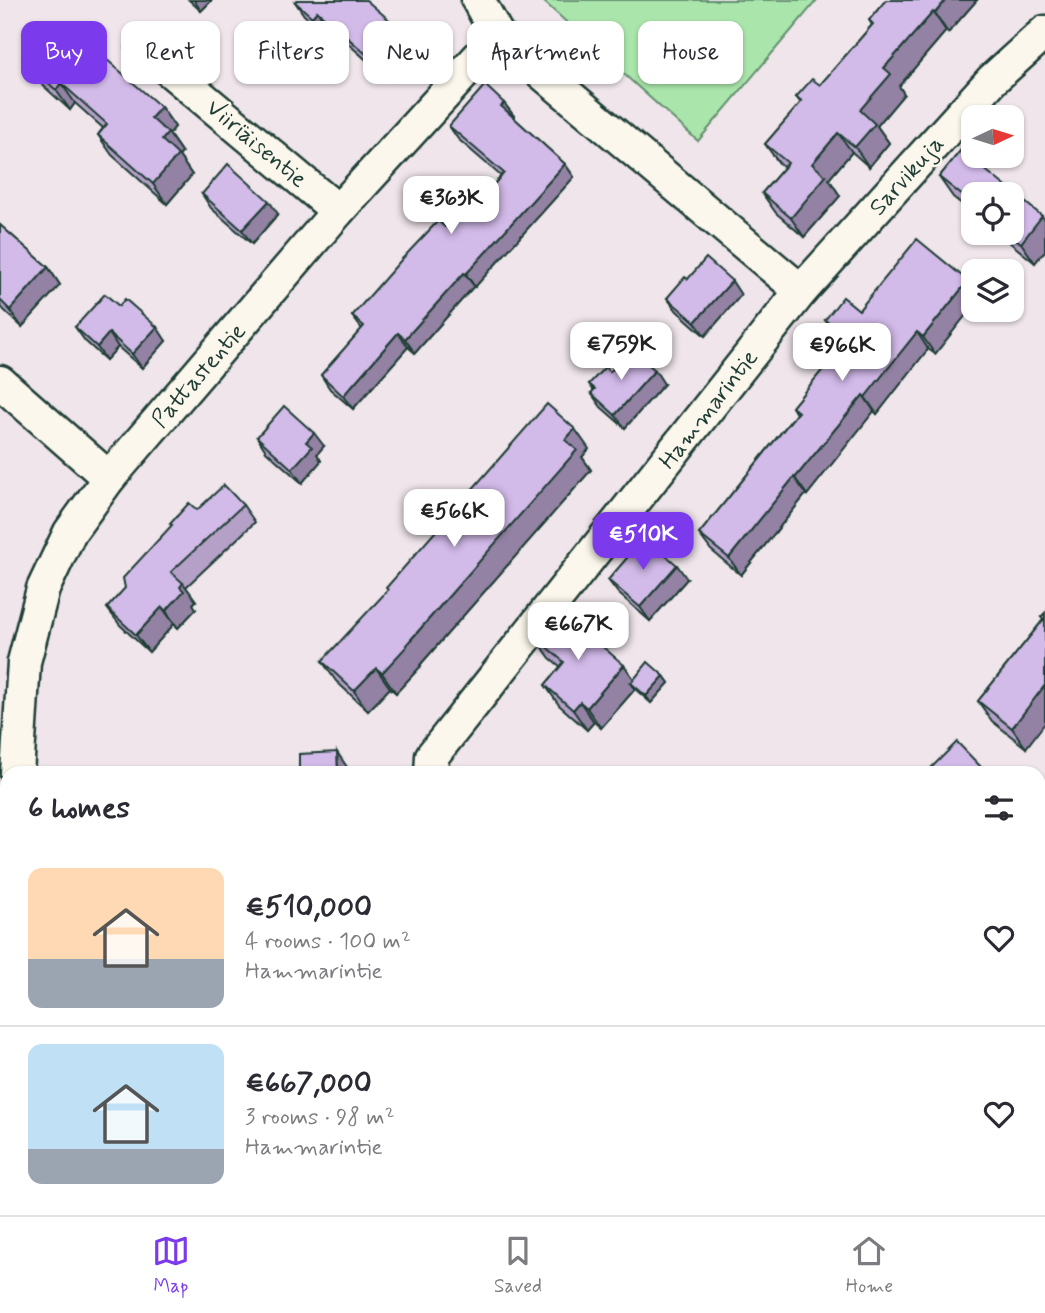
<!DOCTYPE html>
<meta charset="utf-8">
<style>
body{margin:0;font-family:Mynerve,sans-serif;background:#f2f2f3;color:#2b2b33;height:100vh;display:flex;flex-direction:column;font-size:26px;white-space:nowrap}
*{box-sizing:border-box;margin:0}
p{font-size:23px;color:#7c7c81}
.icon{flex:none;width:38px;height:38px;fill:none;stroke:currentColor;stroke-width:2;stroke-linecap:round;stroke-linejoin:round}
.map{position:relative;flex:1;overflow:hidden}
.drawer{position:absolute;left:0px;top:766px;width:1046px;height:450px;display:flex;flex-direction:column;background:#fff;border-radius:21px 21px 0 0;box-shadow:0 2px 5px #0004}
.drawer>*{flex:none}
.hud{position:absolute;left:21px;top:21px;width:1004px;height:63px;display:flex;gap:14px}
.needle{width:46px;rotate:86deg}
.buttons{position:absolute;left:961px;top:105px;display:grid;gap:14px}
.buttons a{display:grid;place-items:center;width:63px;height:63px;border-radius:14px;background:#fff;box-shadow:0 2px 5px #0004;font-size:35px}
.price{position:absolute;translate:-50% -60px;padding:0 16px;border-radius:14px;background:#fff;color:#222;font-size:23px;line-height:46px;filter:drop-shadow(0 2px 4px #0008)}
.price::after{content:'';position:absolute;left:50%;top:42px;width:21px;height:16px;margin-left:-10px;background:inherit;clip-path:polygon(0 0,100% 0,50% 100%)}
.price.active{background:#7c3aed;color:#fff}
ul{padding:0;list-style:none}
li{display:flex;align-items:center;gap:21px;height:175px;padding:0 28px}
li+li{border-top:2px solid #e1e1e2}
li span{display:grid;place-items:center;flex:none;width:196px;height:140px;border-radius:14px;color:#555}
li>.icon{margin-inline-start:auto}
span .icon{width:84px;height:84px;fill:#fffc;stroke-width:1}
li b{font-size:30px}
h2{display:flex;justify-content:space-between;align-items:center;height:84px;padding:0 28px;font-size:30px}
.chip{padding:0 24px;border-radius:14px;background:#fff;box-shadow:0 2px 5px #0004;font-size:24px;line-height:63px}
.chip.active{background:#7c3aed;color:#fff}
.menu{display:flex;justify-content:space-around;align-items:center;height:98px;border-top:2px solid #e1e1e2;background:#fff;font-size:19px;color:#7c7c81}
.menu a{display:grid;justify-items:center;gap:4px}
.menu .active{color:#7c3aed}
.map>svg:first-child{display:block}
.green{fill:#aae5ab;stroke:#649170;stroke-width:2}
.lines{fill:none;stroke-linecap:round;stroke-linejoin:round}
.minor-casing{stroke:#1f3d34;stroke-width:37}
.minor{stroke:#fbf7ec;stroke-width:32}
.wall{fill:#b5a0c8;stroke:#1f3d34;stroke-width:2}
.shaded-wall{fill:#9382a3;stroke:#1f3d34;stroke-width:2}
.building{fill:#d2bae9;stroke:#1f3d34;stroke-width:2}
.labels{text-anchor:middle;stroke-width:5;stroke-linejoin:round;paint-order:stroke}
.street-label{font-size:24px;fill:#1f3d34;stroke:#fbf7ec}
</style>
<div class="map">
<svg width="1045" height="1215" viewBox="0 0 1045 1215">
<rect width="100%" height="100%" fill="#efe5eb"/>
<filter id="ink" filterUnits="userSpaceOnUse"><feTurbulence type="fractalNoise" baseFrequency=".0143" numOctaves="2"/><feDisplacementMap in="SourceGraphic" scale="14" xChannelSelector="R" yChannelSelector="G"/><feConvolveMatrix kernelMatrix="1 2 1 2 8 2 1 2 1" color-interpolation-filters="sRGB"/></filter>
<g filter="url(#ink)">
<!-- green -->
<polygon class="green" points="542,0 817,0 698,141"/>
<g class="lines">
<!-- minor casing -->
<g class="minor-casing">
<g id="minor">
<polyline points="143,48 338,211"/>
<polyline points="801,291 992,80 1045,32"/>
<polyline points="0,382 109,478"/>
<polyline points="17,774 24,662 43,589 70,532 109,478 338,211 498,36"/>
<polyline points="431,774 432,756 801,291 498,36 478,0"/>
<polyline points="1040,831 1045,826"/>
<polyline points="0,931 7,937"/>
<polyline points="7,1013 3,1095 7,1187"/>
<polyline points="8,1209 8,1215"/>
<polyline points="133,1215 146,1209"/>
<polyline points="849,1215 851,1209"/>
</g>
</g>
<!-- minor -->
<use href="#minor" class="minor"/>
</g>
<!-- wall -->
<g class="wall">
<polygon points="189,0 212,0 201,11"/>
<polygon points="886,0 977,0 948,33 946,31 899,86 904,94 877,126 889,143 869,167 852,152 829,179 840,196 804,237 776,213 762,193 784,168 779,163 765,144 801,103 796,97 820,85 872,25 869,20"/>
<polygon points="295,2 417,50 390,81 326,24 321,30 304,15"/>
<polygon points="61,39 83,50 161,107 175,127 169,134 182,153 179,156 192,175 167,204 112,155 98,135 103,128 75,103 70,110 37,80 23,60"/>
<polygon points="504,103 514,116 513,117 565,164 574,177 475,287 474,286 415,353 408,347 353,409 330,389 321,375 362,329 352,316 445,227 471,210 501,176 458,139 449,126"/>
<polygon points="961,150 1035,263 998,233 1012,233 973,194 973,213 953,197 939,177"/>
<polygon points="202,194 278,214 252,244 211,208"/>
<polygon points="0,225 48,267 60,285 22,327 4,310 0,305"/>
<polygon points="688,279 741,295 705,336 677,311 667,298"/>
<polygon points="968,281 973,288 973,306 935,354 928,349 877,414 874,411 807,495 806,494 741,575 711,550 699,534 796,414 792,407 845,343 837,337 825,320"/>
<polygon points="119,306 166,341 142,368 118,347 106,360 85,341 75,327"/>
<polygon points="610,372 664,384 625,428 601,407 591,393 594,391 589,384"/>
<polygon points="257,437 324,446 317,454 321,461 302,483 266,451"/>
<polygon points="589,449 582,457 591,470 420,665 421,666 396,693 390,688 368,711 336,681 322,661"/>
<polygon points="243,505 255,522 186,587 196,601 193,604 196,609 178,628 174,624 149,652 120,625 107,608 197,510"/>
<polygon points="687,579 650,621 618,593 608,580"/>
<polygon points="1045,613 1026,748 992,721 978,701 1043,620 1041,617"/>
<polygon points="536,638 634,679 664,676 669,683 651,703 635,689 601,728 594,722 587,730 559,705 545,685 561,667 550,658"/>
<polygon points="982,768 986,774 925,774"/>
<polygon points="1040,994 1045,1000 1045,1091 1040,1096"/>
<polygon points="451,1209 474,1209 469,1215 458,1215"/>
<polygon points="936,1209 970,1209 964,1215 941,1215"/>
</g>
<!-- shaded-wall -->
<g class="shaded-wall">
<polygon points="194,0 212,0 201,11"/>
<polygon points="946,0 977,0 948,33 935,13"/>
<polygon points="317,11 326,24 321,30 312,17"/>
<polygon points="933,12 946,31 899,86 904,94 877,126 889,143 869,167 855,147 860,110 884,68"/>
<polygon points="408,36 417,50 390,81 381,67"/>
<polygon points="61,83 75,103 70,110 56,90"/>
<polygon points="504,103 514,116 511,120 501,106"/>
<polygon points="161,107 175,127 169,134 182,153 179,156 192,175 167,204 153,184 162,140 151,118"/>
<polygon points="838,133 852,152 829,179 840,196 804,237 791,218 812,164"/>
<polygon points="565,164 574,177 475,287 466,274"/>
<polygon points="269,201 278,214 252,244 242,230"/>
<polygon points="1042,216 1045,220 1045,251 1035,263 1021,243"/>
<polygon points="48,267 60,285 22,327 10,310"/>
<polygon points="464,273 474,286 415,353 405,339"/>
<polygon points="732,281 741,295 705,336 695,322"/>
<polygon points="968,281 973,288 973,306 935,354 923,337"/>
<polygon points="157,327 166,341 142,368 132,354"/>
<polygon points="917,332 928,349 877,414 865,397"/>
<polygon points="109,333 118,347 106,360 97,347"/>
<polygon points="398,333 408,347 353,409 343,396"/>
<polygon points="655,370 664,384 625,428 615,415"/>
<polygon points="863,395 874,411 807,495 795,478"/>
<polygon points="575,429 589,449 582,457 591,470 420,665 421,666 396,693 382,673 530,503 565,440"/>
<polygon points="314,433 324,446 317,454 321,461 302,483 292,469 306,442"/>
<polygon points="794,477 806,494 741,575 729,558"/>
<polygon points="677,565 687,579 650,621 640,607"/>
<polygon points="183,583 196,601 193,604 196,609 178,628 166,611 180,587"/>
<polygon points="162,607 174,624 149,652 136,635"/>
<polygon points="624,665 638,685 631,683 635,689 601,728 587,708"/>
<polygon points="376,668 390,688 368,711 354,691"/>
<polygon points="664,676 669,683 651,703 646,696"/>
<polygon points="1045,685 1045,723 1026,748 1012,728"/>
<polygon points="580,702 594,722 587,730 573,710"/>
<polygon points="337,752 351,773 351,774 338,774"/>
<polygon points="456,1209 474,1209 469,1215 460,1215"/>
<polygon points="409,1210 413,1215 405,1215"/>
</g>
<!-- building -->
<g class="building">
<polygon points="297,0 366,0 408,36 381,67 317,11 312,17 295,2"/>
<polygon points="886,0 946,0 935,13 933,12 884,68 891,74 860,110 875,124 855,147 838,133 812,164 826,176 791,218 762,193 788,163 765,144 802,101 796,97 812,79 820,85 873,24 869,20"/>
<polygon points="50,29 61,39 66,35 83,50 89,44 161,107 151,118 168,133 162,140 178,155 153,184 98,135 107,124 61,83 56,90 23,60"/>
<polygon points="485,85 504,103 501,106 565,164 466,274 464,273 405,339 398,333 343,396 321,375 364,326 352,316 402,259 438,221 445,227 465,204 471,210 504,173 449,126"/>
<polygon points="961,150 1042,216 1021,243 1008,233 1012,233 1012,194 973,194 973,204 939,177"/>
<polygon points="228,164 269,201 242,230 202,194"/>
<polygon points="0,225 48,267 10,310 0,300"/>
<polygon points="917,239 968,281 923,337 917,332 865,397 863,395 795,478 794,477 729,558 699,534 798,412 792,407 848,339 825,320 843,297 859,310"/>
<polygon points="706,258 732,281 695,322 667,298 685,277 688,279"/>
<polygon points="105,294 119,306 125,299 157,327 132,354 109,333 97,347 75,327"/>
<polygon points="631,349 655,370 615,415 591,393 595,389 589,384 605,367 610,372"/>
<polygon points="547,404 575,429 565,440 577,450 406,645 407,646 382,673 376,668 354,691 322,661 388,590 386,588"/>
<polygon points="284,406 314,433 306,442 312,447 292,469 257,437"/>
<polygon points="224,485 243,505 171,572 183,583 180,587 184,591 166,611 162,607 136,635 107,608 125,588 123,578 172,525 170,524 189,503 197,510"/>
<polygon points="645,537 677,565 640,607 608,580"/>
<polygon points="560,610 624,665 587,708 580,702 573,710 545,685 564,662 536,638"/>
<polygon points="1045,613 1045,685 1012,728 978,701 1044,619 1041,617"/>
<polygon points="648,662 664,676 646,696 631,683"/>
<polygon points="957,742 982,768 976,774 925,774"/>
<polygon points="337,752 338,774 299,774 299,754"/>
<polygon points="1045,921 1045,943 1040,938 1040,927"/>
<polygon points="1040,994 1045,1000 1045,1056 1040,1062"/>
<polygon points="355,1209 409,1209 409,1210 405,1215 358,1215 354,1211"/>
<polygon points="717,1209 758,1209 763,1215 711,1215"/>
</g>
</g>
<g class="labels">
<!-- street labels -->
<g class="street-label">
<text transform="translate(257 143) rotate(40)" y="8">Viiriäisentie</text>
<text transform="translate(906 175) rotate(-48)" y="8">Sarvikuja</text>
<text transform="translate(198 375) rotate(-49)" y="8">Pattastentie</text>
<text transform="translate(708 409) rotate(-52)" y="8">Hammarintie</text>
</g>
</g>
</svg>
<div class="buttons">
<a><svg class="needle" viewBox="-14 -14 28 28"><path d="M0-13l5 13h-10z" fill="#e53935"/><path d="M0 13l5-13h-10z" fill="#7c7c81"/></svg></a>
<a><svg class="icon" aria-label="locate" viewBox="0 0 24 24"><circle cx="12" cy="12" r="6"/><path d="M12 2v4M12 18v4M2 12h4M18 12h4"/></svg></a>
<a><svg class="icon" aria-label="layers" viewBox="0 0 24 24"><path d="M12 4l9 5-9 5-9-5zM3 14l9 5 9-5"/></svg></a>
</div>
<b class="price" style="left:451px;top:236px">€363K</b>
<b class="price" style="left:621px;top:382px">€759K</b>
<b class="price" style="left:842px;top:383px">€966K</b>
<b class="price" style="left:454px;top:549px">€566K</b>
<b class="price active" style="left:643px;top:572px">€510K</b>
<b class="price" style="left:578px;top:662px">€667K</b>
<div class="hud">
<a class="chip active">Buy</a>
<a class="chip">Rent</a>
<a class="chip">Filters</a>
<a class="chip">New</a>
<a class="chip">Apartment</a>
<a class="chip">House</a>
</div>
<section class="drawer">
<h2>6 homes<svg class="icon" aria-label="filters" viewBox="0 0 24 24"><path d="M4 7h16M4 17h16"/><circle cx="9" cy="7" r="2"/><circle cx="15" cy="17" r="2"/></svg></h2>
<ul>
<li><span style="background:linear-gradient(#ffd9b3 65%,#9aa5b1 0)"><svg class="icon" aria-label="home" viewBox="0 0 24 24"><path d="M3 11l9-7 9 7M6 9v11h12V9"/></svg></span><div><b>€510,000</b><p>4 rooms · 100 m²</p><p>Hammarintie</p></div><svg class="icon" aria-label="heart" viewBox="0 0 24 24"><path d="M12 20l-8-8c-3-5 5-10 8-4 3-6 11-1 8 4z"/></svg></li>
<li><span style="background:linear-gradient(#bfe0f5 75%,#9aa5b1 0)"><svg class="icon" aria-label="home" viewBox="0 0 24 24"><path d="M3 11l9-7 9 7M6 9v11h12V9"/></svg></span><div><b>€667,000</b><p>3 rooms · 98 m²</p><p>Hammarintie</p></div><svg class="icon" aria-label="heart" viewBox="0 0 24 24"><path d="M12 20l-8-8c-3-5 5-10 8-4 3-6 11-1 8 4z"/></svg></li>
</ul>
</section>
</div>
<nav class="menu">
<a class="active"><svg class="icon" aria-label="map" viewBox="0 0 24 24"><path d="M3 6l6-2 6 2 6-2v14l-6 2-6-2-6 2zM9 4v14M15 6v14"/></svg>Map</a>
<a><svg class="icon" aria-label="saved" viewBox="0 0 24 24"><path d="M7 4h10v16l-5-4-5 4z"/></svg>Saved</a>
<a><svg class="icon" aria-label="home" viewBox="0 0 24 24"><path d="M3 11l9-7 9 7M6 9v11h12V9"/></svg>Home</a>
</nav>
